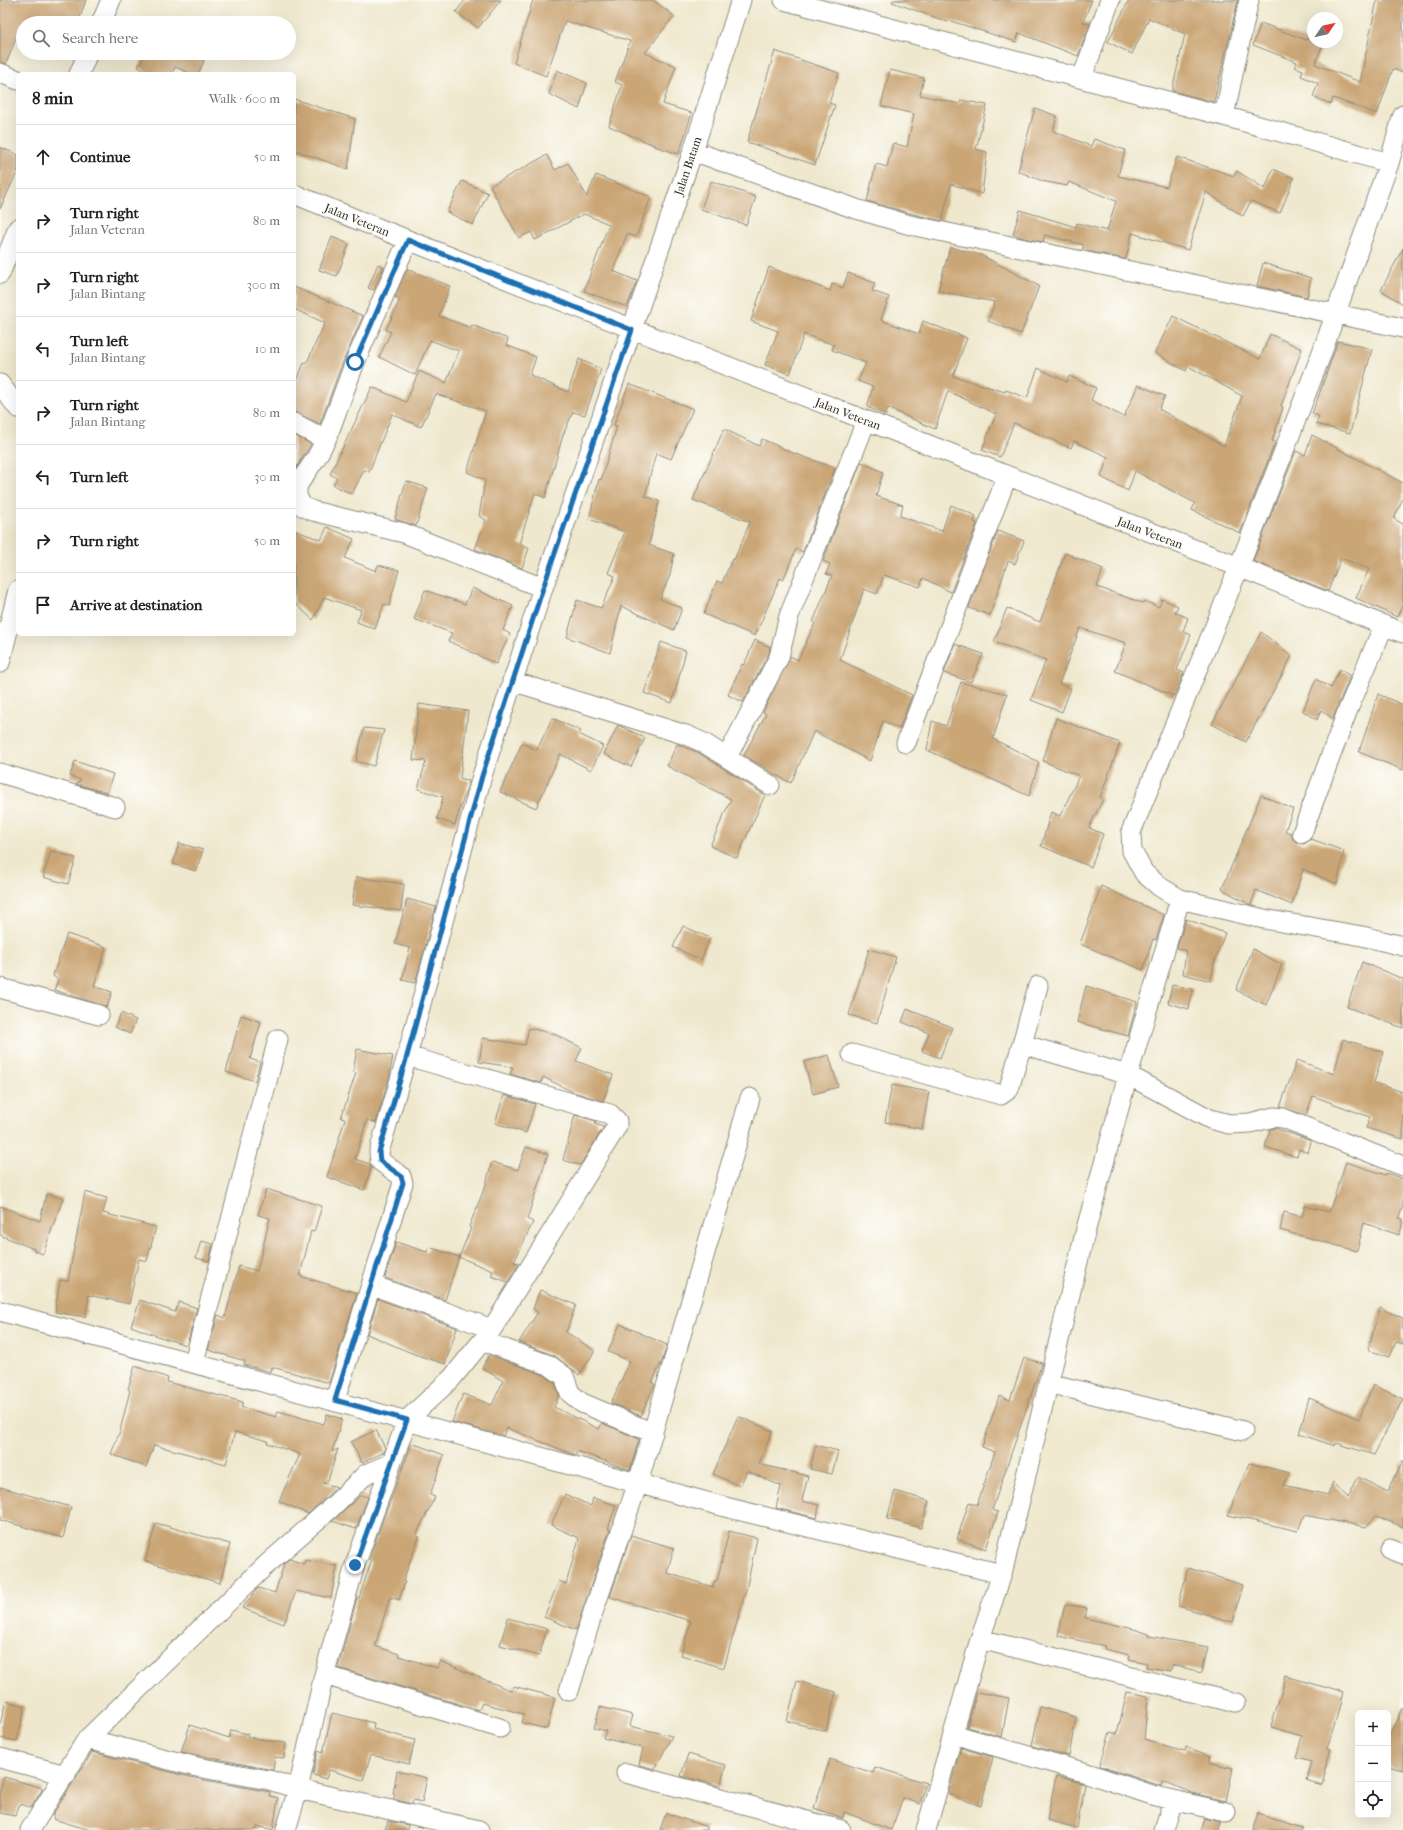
<!DOCTYPE html>
<meta charset="utf-8">
<style>
:root{--surface:#fff;--page:#f2f2f2;--text:#202124;--muted:#757577;--line:#e0e0e0}
body{margin:0;font-family:"IM FELL French Canon",serif;background:var(--page);color:var(--text)}
.controls{position:absolute;right:12px;bottom:12px;display:grid;overflow:hidden;border-radius:6px;box-shadow:0 4px 16px #0002}
.controls button{width:36px;height:36px;display:grid;place-items:center;padding:0;border:0;border-bottom:1px solid var(--line);background:var(--surface);color:var(--text);font:20px sans-serif}
.compass{position:absolute;left:1307px;top:12px;width:36px;height:36px;border-radius:50%;background:var(--surface);box-shadow:0 4px 16px #0002;rotate:56deg}
.stop{position:absolute;width:12px;height:12px;margin:-9px;border:3px solid #1f6fb2;border-radius:50%;background:#fff}
.stop.end{background:#1f6fb2;border-color:#fff;box-shadow:0 1px 4px #0008}
.list{margin:0;padding:0;list-style:none}
h2{display:flex;justify-content:space-between;align-items:center;height:52px;margin:0;padding:0 16px;font-size:17px}
h2 small{font-size:13px;font-weight:400;color:var(--muted)}
.list li{display:grid;grid-template-columns:26px 1fr auto;gap:12px;align-items:center;box-sizing:border-box;height:64px;padding:0 16px;border-top:1px solid var(--line)}
.list b{display:block;font-size:15px;white-space:nowrap}
.list p{margin:0;font-size:13px;white-space:nowrap;color:var(--muted)}
.list em{font-size:13px;font-style:normal;color:var(--muted)}
.icon{flex:none;width:22px;height:22px;fill:none;stroke:currentColor;stroke-width:2;stroke-linecap:round;stroke-linejoin:round}
.map{position:relative;flex:none;width:1403px;height:1830px;overflow:hidden}
.search{position:absolute;background:var(--surface);box-shadow:0 4px 16px #0002;left:16px;top:16px;width:280px;height:44px;display:flex;align-items:center;gap:10px;box-sizing:border-box;padding:0 14px;border-radius:22px;color:var(--muted);font-size:15px}
.panel{position:absolute;background:var(--surface);box-shadow:0 4px 16px #0002;left:16px;top:72px;width:280px;height:564px;border-radius:6px}
.map>svg:first-child{display:block}
.building{fill:#caa676}
.lines{fill:none;stroke-linecap:round;stroke-linejoin:round}
.minor-casing{stroke:#8d8a7c;stroke-width:21}
.minor{stroke:#fff;stroke-width:19}
.route{stroke:#1f6fb2;stroke-width:5}
.labels{text-anchor:middle;dominant-baseline:central;stroke-width:3;stroke-linejoin:round;paint-order:stroke}
.street-label{font-size:12px;fill:#2b2b2b;stroke:#fdfcf7}
</style>
<div class="map">
<svg width="1403" height="1830" viewBox="0 0 1403 1830">
<rect width="100%" height="100%" fill="#fdfcf7"/>
<filter id="ink" filterUnits="userSpaceOnUse"><feTurbulence type="fractalNoise" baseFrequency=".025" numOctaves="2"/><feDisplacementMap in="SourceGraphic" scale="8" xChannelSelector="R" yChannelSelector="G"/><feConvolveMatrix kernelMatrix="1 2 1 2 8 2 1 2 1" color-interpolation-filters="sRGB"/></filter>
<filter id="wash" filterUnits="userSpaceOnUse"><feTurbulence type="fractalNoise" baseFrequency=".012" numOctaves="4" result="noise"/><feDisplacementMap in="SourceGraphic" scale="16" xChannelSelector="R" yChannelSelector="G"/><feGaussianBlur stdDeviation="0.9" result="paint"/><feColorMatrix in="noise" values="0 0 0 0 0 0 0 0 0 0 0 0 0 0 0 0 0 1.4 0 .05"/><feComposite in="paint" operator="in"/></filter>
<g filter="url(#wash)">
<rect width="100%" height="100%" fill="#efe8ce"/>
<g id="blocks">
<!-- building -->
<path class="building" d="M0 0H86L78 23H22L6 64 0 62Z
M465 0H501L478 28 456 12Z
M533 0H653L674 16 645 53 676 66 663 104 692 113 679 154 654 146V145L609 126 622 85 615 82 630 41 565 21 546 76 514 63Z
M893 0H1092L1083 22 1090 24 1078 56 1019 33 1016 42 948 20V22L892 2Z
M1129 0H1238L1214 102 1172 91 1185 34 1149 18 1132 54 1108 42Z
M1377 0H1403V73L1393 69 1377 114 1333 98 1331 104 1313 97 1318 83 1301 76 1303 70 1295 67 1297 62 1253 45 1261 23 1306 40 1307 38 1313 42 1323 44 1315 64 1360 82Z
M775 51 839 73 829 103 835 105 815 165 747 142Z
M142 53H195L204 61 198 74H192L175 67 172 74H149L138 67 145 55Z
M557 70 587 83 579 109 549 94Z
M890 70 924 78 920 95 960 104 961 100 987 105 976 149 987 152 982 194 951 184 942 221 913 214 867 201 876 164 887 167 893 143 907 147 914 114 881 106Z
M294 99 355 119 348 169 294 150Z
M1035 108 1057 116 1053 131 1091 146 1094 139 1125 150 1118 176 1167 187 1177 157 1234 176 1237 171 1265 189 1273 169 1294 178 1280 213 1251 201 1243 216 1206 192 1188 250 1132 233 1126 259 1082 250 1084 245 1045 235 1043 242 1024 238 1013 234 1020 210 1076 227 1077 223 1107 231 1116 201 1069 182 1067 186 1042 181 1018 171Z
M0 147 18 155V170L0 209Z
M547 155 555 170 568 163 587 197 596 175 651 197 636 237 627 234 613 271 637 281 627 307 584 291 609 224 584 214 535 240 531 232 519 238 490 186Z
M462 181 488 193 473 225 447 212Z
M711 181 756 197 746 225 701 209Z
M332 237 349 244 337 276 319 270Z
M950 247 981 255 1039 286 1021 334 988 321 995 302 938 291Z
M1403 248V304L1381 290Z
M1263 263 1311 278 1307 297 1257 286Z
M378 264 384 267 374 290 368 288Z
M769 267 830 291 832 284 843 288 848 273 875 283 872 291 889 297 881 320 919 334 923 321 967 338 953 376 1005 392 1006 390 1027 398 1038 368 1067 382 1069 376 1096 388 1091 400 1124 417 1138 385 1165 396 1159 409 1224 446 1242 396 1188 366 1186 371 1155 353 1173 316 1260 359 1270 334 1302 349 1281 406 1283 407 1272 441 1275 442 1240 533 1192 510 1195 503 1135 471 1128 491 1101 477 1108 457 1074 441 1071 448 1014 423 1000 457 982 450 996 414 948 391 935 429 888 408 886 415 867 407 873 387 858 381 866 363 832 350 834 345 804 334 790 374 765 365 778 331 751 321Z
M407 269 450 286 439 316 471 328 472 325 508 339 506 345 536 357 530 375 568 392 579 359 601 369 585 415 573 412 563 435 545 498 535 493 519 544 529 548 522 568 475 549 486 520 479 516 485 480 467 472 486 411 436 394 421 427 392 414 369 472 364 470 352 494 333 485 337 478 330 474 372 387 406 402 419 371 446 383 459 351 430 340 415 375 379 357 391 332 386 330 400 299 395 297Z
M294 287 363 316 340 369 320 424 294 412V389L304 363 306 364 325 323 294 309Z
M1338 341 1372 349 1350 433 1316 424 1319 416 1312 414Z
M629 384 693 409 671 459 656 453 645 496 659 501 649 545 674 554 670 575 660 599 682 608 674 630 621 606 610 653 567 637 577 600 601 608 615 576 608 573 625 532 589 519 599 479 601 480 617 426 614 425Z
M724 429 759 446 762 439 793 453 835 468 803 552 796 549 783 580 780 578 755 636 704 614 717 581 722 583 732 559 734 560 750 522 693 500Z
M294 435 311 444 294 471Z
M1312 435 1403 483V498L1394 519 1403 524V604L1397 617 1356 598 1369 569 1341 558 1328 591 1253 561 1296 451 1305 455Z
M861 462 883 472 876 496 903 505 900 516 942 531 951 505 976 516 974 522 977 523 951 592 923 578 920 587 884 575 877 594 864 589 840 660 912 695 899 729 883 721 870 761 814 731 791 783 774 774 744 755 766 714 763 712 790 656 798 660 815 623 813 622 832 576 826 574 830 564 823 561Z
M406 481 428 488 416 526 395 519Z
M327 527 354 539 345 558 376 571 378 565 399 570 389 606 384 604 375 629 357 622 361 610 324 597 313 620 294 602V530L321 540Z
M998 531 1024 541 1015 564 1008 561 990 615 969 608Z
M1065 553 1103 569 1097 587 1143 603 1144 601 1159 607 1162 599 1178 606 1175 612 1188 618 1183 631 1191 635 1177 670 1184 673 1174 696 1115 671 1126 643 1080 628 1059 684 1071 688 1062 712 1031 700 1046 660 994 642 1007 608 1040 622Z
M472 588 513 606 503 630 510 634 496 664 448 641 452 633 414 619 425 590 465 604Z
M1261 632 1292 656 1246 742 1212 724Z
M755 640 770 647 769 653 743 702 728 695 742 664 744 665Z
M661 642 686 651 672 703 644 693Z
M955 644 983 654 971 682 944 673Z
M1340 669 1350 676 1333 719 1321 710 1317 720 1303 711 1316 679 1331 688Z
M961 682 1007 694 993 739 1039 762 1029 796 927 750 932 721 946 726Z
M1378 694 1403 705V770L1359 752Z
M419 704 468 711 460 778 469 781 455 825 437 819 443 797 418 789 426 761 413 760Z
M552 718 581 731 579 734 603 746 591 770 560 754 536 808 500 792 522 743 537 750Z
M1056 718 1120 743 1100 798 1103 799 1089 828 1103 834 1091 867 1041 846 1051 812 1060 816 1079 776 1043 761Z
M618 725 645 738 631 767 604 754Z
M364 728 384 730 374 766 356 761Z
M677 744 699 753 765 795 737 858 710 846 731 799 667 766Z
M75 761 113 774 107 793 76 784 81 780 70 776Z
M1261 795 1293 809 1285 831 1291 833 1293 840 1298 843 1304 844 1311 839 1344 851 1337 884 1303 869 1292 905 1256 890 1251 905 1222 889Z
M179 843 203 850 196 871 173 864Z
M51 851 76 858 68 884 43 877Z
M356 877 404 884 401 911 352 905Z
M1101 886 1164 915 1156 940 1153 939 1143 970 1080 944Z
M407 899 436 907 415 983 402 980 410 948 395 944Z
M1186 919 1225 933 1214 963 1211 981 1183 974 1186 951 1177 948Z
M683 926 710 938 701 960 673 947Z
M67 934 106 947 94 986 112 992 107 1007 54 990 58 980 53 976Z
M869 949 896 957 877 1023 849 1015Z
M1253 949 1282 965 1266 1005 1236 990Z
M1362 962 1403 979V1028L1347 1007Z
M1172 985 1193 989 1189 1009 1168 1003Z
M1086 986 1137 1002 1128 1036 1077 1022Z
M907 1009 952 1027 940 1058 922 1051 929 1033 902 1022Z
M121 1013 136 1020 130 1034 115 1027Z
M241 1015 261 1022 250 1059 260 1062 255 1081 226 1072Z
M529 1028 554 1034 582 1048 576 1061 613 1075 603 1101 573 1092 543 1077 541 1083 510 1074 513 1067 479 1062 483 1038 525 1045Z
M1343 1039 1383 1052 1374 1083 1403 1092V1139L1366 1128 1370 1117 1313 1096 1306 1115 1280 1107 1297 1060 1334 1074Z
M357 1049 393 1056 389 1077 376 1123 367 1120 355 1159 370 1164 371 1168 364 1190 327 1177 345 1119 341 1118 356 1073 353 1072Z
M829 1055 838 1087 813 1094 804 1062Z
M892 1085 929 1092 922 1129 885 1122Z
M504 1095 535 1104 526 1133 495 1123Z
M575 1115 596 1121 595 1124 604 1127 580 1165 563 1160Z
M1275 1128 1311 1141 1308 1153 1299 1149 1297 1157 1265 1147 1270 1129Z
M526 1147 548 1154 527 1219 533 1222 514 1262 519 1263 508 1282 491 1276 493 1271 459 1257 471 1228 469 1227 486 1184 492 1162 518 1170Z
M1346 1162 1386 1175 1387 1173 1403 1179V1205L1399 1218 1403 1219V1224L1399 1235 1364 1223 1357 1251 1280 1230 1284 1212 1302 1217 1305 1206 1329 1212Z
M266 1189 322 1206 314 1232 311 1231 300 1276 357 1293 329 1383 272 1367 271 1372 244 1365 245 1361 208 1350 218 1315 225 1318 239 1266 257 1271 270 1218 258 1215Z
M85 1192 107 1198 103 1213 156 1227 147 1261 139 1259 129 1304 89 1295 85 1317 55 1312 60 1280 68 1281Z
M46 1194 63 1198 43 1254 34 1251V1249L0 1235V1206L40 1221Z
M201 1241 213 1244 209 1261 196 1258Z
M396 1242 427 1252 429 1247 459 1257 445 1300 385 1278Z
M540 1290 576 1305 566 1332 595 1351 579 1375 555 1356 519 1342 538 1312 533 1309Z
M378 1299 457 1328 445 1364 414 1354 367 1334Z
M140 1300 175 1312 179 1302 197 1308 187 1344 186 1345 157 1336 131 1326Z
M1380 1308 1403 1318V1344L1396 1342 1390 1357 1368 1350Z
M620 1324 667 1345 662 1361 652 1383 655 1384 641 1416 611 1403 630 1361 608 1352Z
M489 1355 544 1375 555 1383 559 1395 554 1407 599 1429 602 1423 639 1439 630 1470 577 1451 576 1455 572 1454 507 1428 503 1436 452 1422 463 1394 492 1405 503 1381 482 1368Z
M1024 1358 1042 1363 992 1510 998 1512 986 1549 957 1539 969 1502 977 1505 995 1452 982 1447 999 1396 1010 1400Z
M135 1366 168 1378 167 1382 243 1402 241 1407 276 1417 278 1411 324 1424 327 1414 342 1419 332 1452 338 1449 328 1480 323 1483 337 1487 308 1514 279 1501 300 1454 267 1443 268 1441 235 1432 226 1464 154 1445 146 1467 111 1454 120 1431 130 1390 128 1389Z
M1373 1385 1403 1399 1374 1455 1336 1443 1335 1446 1299 1434 1309 1398 1359 1419Z
M738 1416 772 1431 759 1464 808 1476 802 1501 819 1505 817 1518 776 1508 781 1486 747 1471 740 1486 713 1474Z
M376 1430 385 1448 384 1452 362 1463 351 1442Z
M412 1443 444 1455 430 1495 435 1497 416 1535 419 1537 403 1581 405 1582 399 1600 390 1597 375 1646 399 1654V1656L437 1668 440 1661 512 1691 513 1686 555 1697 547 1729 522 1723 524 1714 482 1703 479 1710 338 1668 357 1598H359L371 1562 369 1561 377 1536Z
M816 1445 838 1451 832 1474 810 1469Z
M1403 1460V1527L1376 1516 1366 1527 1304 1515 1298 1531 1228 1515 1249 1463 1290 1473 1284 1485 1328 1495 1333 1482 1348 1498 1358 1477 1388 1492Z
M0 1487 71 1507 63 1538 0 1520Z
M895 1491 929 1501 921 1528 887 1519Z
M565 1494 591 1506 593 1498 616 1505 608 1529H610L576 1630 544 1617 559 1581 566 1584 579 1538 551 1525Z
M361 1495 368 1497 356 1529 332 1521Z
M156 1523 230 1544 220 1583 145 1561Z
M729 1531 757 1538 746 1590 724 1668 681 1655 691 1621 610 1597 631 1535 674 1548 667 1573 713 1587 715 1580 717 1581Z
M289 1559 304 1564 305 1560 337 1566 331 1598 296 1591 284 1624 242 1608 258 1588 275 1593 284 1564Z
M1188 1568 1243 1585 1233 1622 1178 1606Z
M1065 1604 1087 1608 1085 1618 1134 1629 1149 1634V1636L1208 1647 1202 1672 1172 1665 1171 1671 1146 1667 1147 1663 1129 1659 1130 1655 1104 1649 1105 1646 1058 1636Z
M508 1618 547 1629 539 1656 500 1645Z
M1286 1676 1343 1693 1327 1749 1331 1750 1321 1783 1306 1778 1311 1761 1296 1757 1302 1736 1271 1727Z
M797 1681 836 1692 826 1731 787 1721Z
M977 1692 1009 1698 1002 1737 967 1727Z
M1127 1692 1148 1696 1144 1740 1185 1751 1186 1747 1211 1756 1209 1762 1233 1768 1226 1801 1192 1793 1163 1781 1162 1786 1158 1785 1100 1766 1110 1732 1117 1734Z
M6 1701 25 1706 17 1741 0 1738V1724Z
M600 1707 633 1715 630 1726 672 1736 655 1769 639 1765 643 1748 603 1738 606 1731 594 1728Z
M1040 1707 1076 1717 1069 1756 1032 1746Z
M1403 1708V1771L1388 1767V1742Z
M332 1713 374 1723 373 1729 415 1740 409 1764 371 1755 363 1780 329 1770 326 1779 313 1775 318 1751 323 1753Z
M190 1725 229 1738 231 1730 248 1734 247 1737 286 1743 284 1758 275 1757 273 1770 181 1752Z
M961 1748 993 1757 981 1806 948 1794Z
M92 1752 194 1778 270 1792V1796L278 1798 273 1830 257 1826V1830H90L53 1819 54 1817 52 1816 82 1768H83Z
M688 1754 726 1765 720 1786 681 1776Z
M830 1759 873 1773 875 1767 926 1783 920 1804 903 1798 891 1830 844 1812 843 1818 814 1808Z
M397 1771 427 1778 422 1802 413 1800 412 1804 393 1799 395 1795 393 1794Z
M1056 1776 1085 1784 1077 1828 1047 1820Z
M4 1777 43 1788 31 1808 20 1804 15 1816 0 1813V1791Z
M666 1813 707 1827V1830H660Z
M1259 1813 1302 1827V1830H1253Z
M1204 1818 1222 1822 1220 1830H1200Z
M388 1821 408 1825 407 1830H385Z"/>
</g>
</g>
<g filter="url(#ink)">
<use href="#blocks" fill-opacity="0" stroke="#8d8a7c" stroke-width="1"/>
<g class="lines">
<defs>
<path id="minor" d="M784 0 1224 116 1389 163
M101 23 111 0
M0 73 18 80
M79 74 88 53
M1082 78 1110 0
M1403 115 1389 163 1321 355 1239 567 1131 832 1132 851 1144 873 1160 887 1180 899 1264 919 1362 936 1403 946
M1224 116 1249 0
M693 151 856 209 910 225 1403 328
M294 194C662 344 1035 483 1403 633
M0 274 18 228
M0 384 18 408
M294 423 326 440 316 458 297 486V496L302 506 313 511 404 533 543 588
M326 440 355 362 408 240
M0 663 18 590
M512 681 686 735 704 743 770 785
M906 743 1007 476
M727 757 779 657 789 616 866 421
M0 773 115 807
M1302 833 1347 712 1384 625
M0 988 99 1015
M1022 1044 1038 986
M852 1054 1001 1095 1009 1089 1022 1044 1128 1075 1210 1119 1229 1124 1250 1123 1274 1117 1283 1118 1403 1166
M372 1285 492 1329
M0 1311 729 1508 1002 1574
M483 1341 549 1365 564 1376 570 1393 582 1403 653 1433
M194 1362 278 1039
M1048 1383 1243 1431
M335 1400 403 1183 401 1176 380 1161 379 1152 407 1056 482 776 543 588 693 151 741 0
M1390 1549 1403 1554
M980 1639 1236 1703
M324 1675 500 1728
M569 1691 593 1612 638 1483 750 1098
M953 1734 1090 1774 1155 1796 1226 1812
M87 1739 197 1767 269 1780 298 1789 479 1830
M0 1758 66 1775
M626 1773 841 1830
M30 1830 87 1739 265 1566 331 1508 366 1474 391 1463
M286 1830 298 1789 324 1675 355 1565 407 1420 452 1378 492 1329 617 1126V1121L610 1114 407 1056
M926 1830 980 1639 1002 1574 1086 1229 1128 1075 1180 899
M1164 1830 1173 1800"/>
</defs>
<!-- minor casing -->
<use href="#minor" class="minor-casing"/>
<!-- minor -->
<use href="#minor" class="minor"/>
</g>
</g>
<g class="lines" filter="url(#ink)">
<!-- route -->
<path class="route" d="M355 362 408 240 632 330 543 588 482 776 407 1056 379 1152 380 1161 401 1176 403 1183 335 1400 407 1420 355 1565"/>
</g>
<g class="labels">
<!-- street labels -->
<g class="street-label">
<text transform="translate(688 166) rotate(-71)">Jalan Batam</text>
<text transform="translate(357 220) rotate(22)">Jalan Veteran</text>
<text transform="translate(848 414) rotate(21)">Jalan Veteran</text>
<text transform="translate(1150 533) rotate(21)">Jalan Veteran</text>
</g>
</g>
</svg>
<div class="controls">
<button>+</button>
<button>−</button>
<button><svg class="icon" aria-label="locate" viewBox="0 0 24 24"><circle cx="12" cy="12" r="6"/><path d="M12 2v4M12 18v4M2 12h4M18 12h4"/></svg></button>
</div>
<svg class="compass" viewBox="-18 -18 36 36"><path d="M0-13l5 13h-10z" fill="#e53935"/><path d="M0 13l5-13h-10z" fill="#757577"/></svg>
<div class="stop" style="left:355px;top:362px"></div>
<div class="stop end" style="left:355px;top:1565px"></div>
<div class="search"><svg class="icon" aria-label="search" viewBox="0 0 24 24"><circle cx="10" cy="10" r="6"/><path d="M15 15l6 6"/></svg>Search here</div>
<section class="panel">
<h2>8 min<small>Walk · 600 m</small></h2>
<ul class="list">
<li><svg class="icon" aria-label="ahead" viewBox="0 0 24 24"><path d="M12 20V5M6 11l6-6 6 6"/></svg><div><b>Continue</b></div><em>50 m</em></li>
<li><svg class="icon" aria-label="right" viewBox="0 0 24 24"><path d="M7 20v-9h11M14 6l5 5-5 5"/></svg><div><b>Turn right</b><p>Jalan Veteran</p></div><em>80 m</em></li>
<li><svg class="icon" aria-label="right" viewBox="0 0 24 24"><path d="M7 20v-9h11M14 6l5 5-5 5"/></svg><div><b>Turn right</b><p>Jalan Bintang</p></div><em>300 m</em></li>
<li><svg class="icon" aria-label="left" viewBox="0 0 24 24"><path d="M17 20v-9H6M10 6l-5 5 5 5"/></svg><div><b>Turn left</b><p>Jalan Bintang</p></div><em>10 m</em></li>
<li><svg class="icon" aria-label="right" viewBox="0 0 24 24"><path d="M7 20v-9h11M14 6l5 5-5 5"/></svg><div><b>Turn right</b><p>Jalan Bintang</p></div><em>80 m</em></li>
<li><svg class="icon" aria-label="left" viewBox="0 0 24 24"><path d="M17 20v-9H6M10 6l-5 5 5 5"/></svg><div><b>Turn left</b></div><em>30 m</em></li>
<li><svg class="icon" aria-label="right" viewBox="0 0 24 24"><path d="M7 20v-9h11M14 6l5 5-5 5"/></svg><div><b>Turn right</b></div><em>50 m</em></li>
<li><svg class="icon" aria-label="arrive" viewBox="0 0 24 24"><path d="M6 21V4h12l-3 4 3 4H6"/></svg><div><b>Arrive at destination</b></div></li>
</ul>
</section>
</div>
